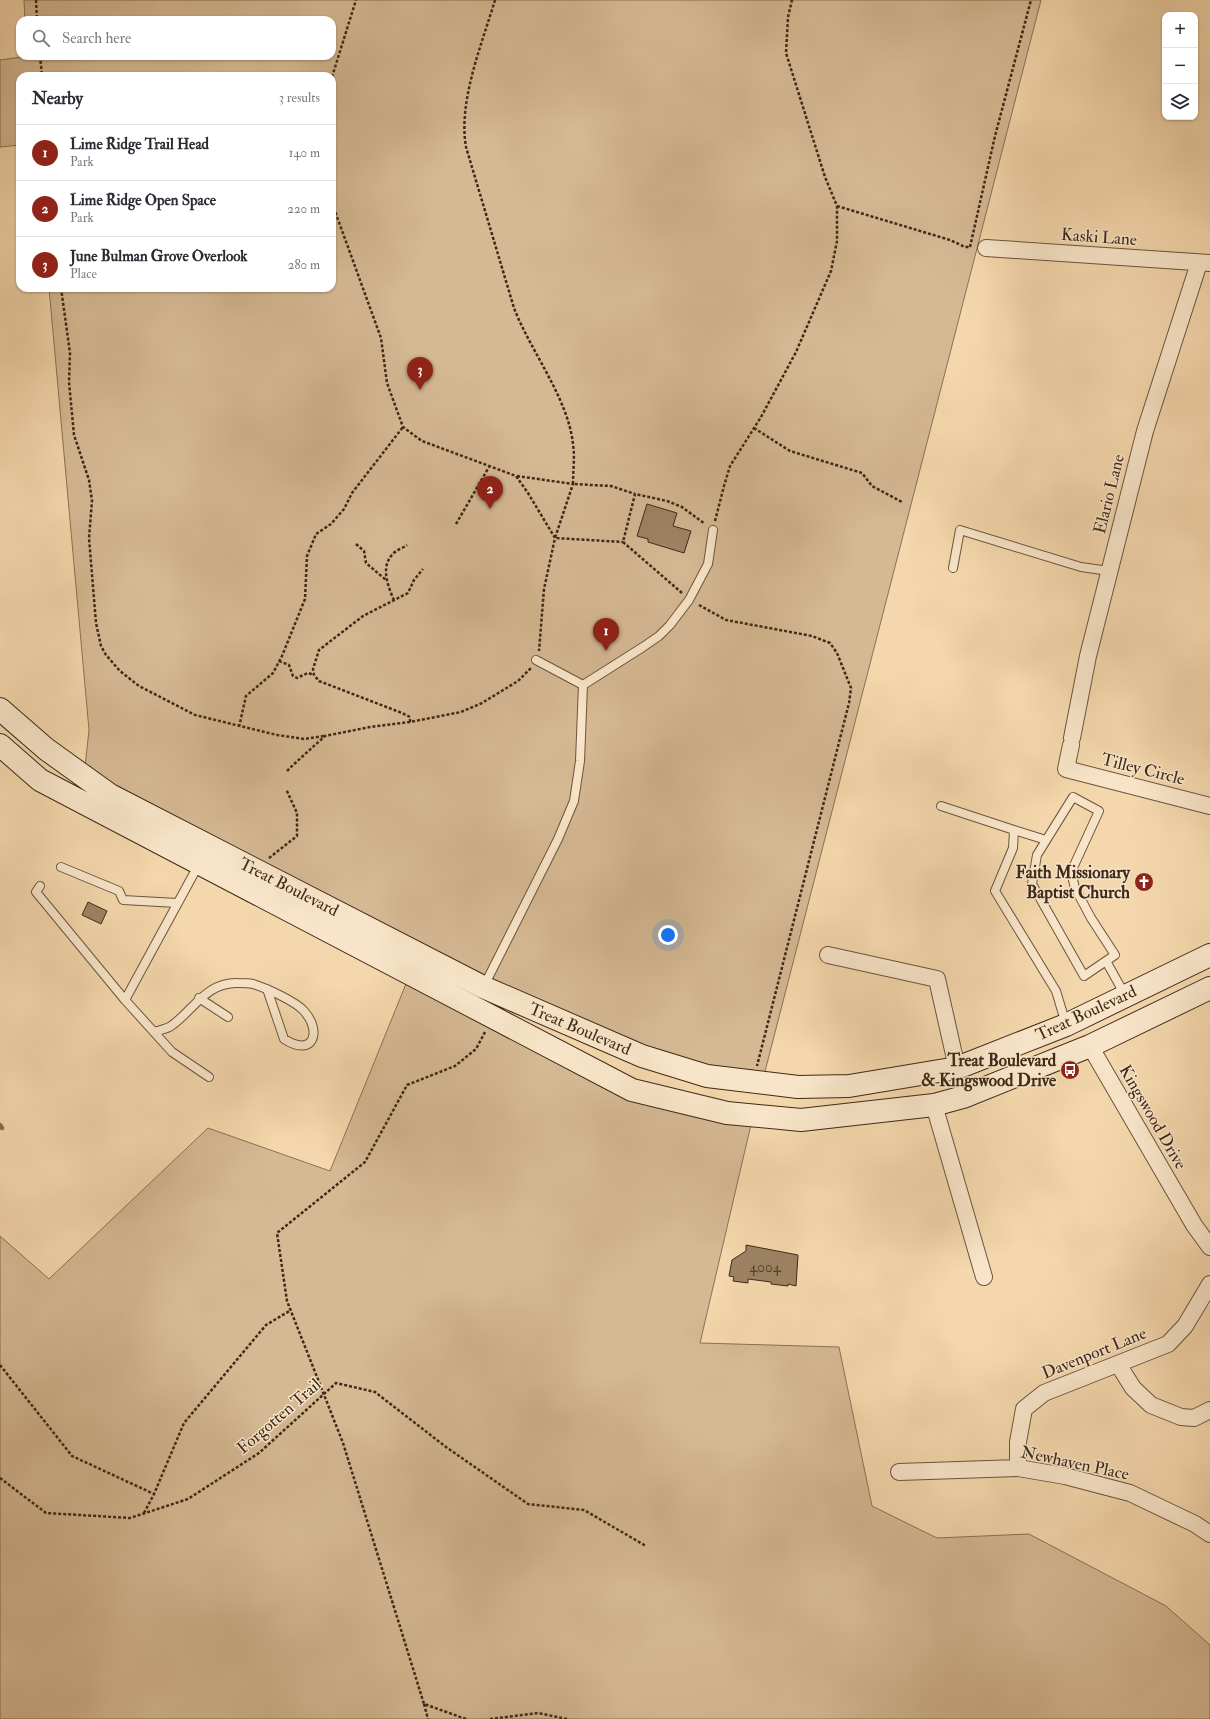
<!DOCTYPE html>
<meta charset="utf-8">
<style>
:root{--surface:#fff;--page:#f2f2f3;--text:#2b2b33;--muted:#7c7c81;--line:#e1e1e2;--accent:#8f2418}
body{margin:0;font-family:"IM FELL Double Pica",serif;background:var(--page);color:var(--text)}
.controls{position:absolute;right:12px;top:12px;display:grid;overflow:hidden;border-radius:8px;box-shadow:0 1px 3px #0004}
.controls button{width:36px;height:36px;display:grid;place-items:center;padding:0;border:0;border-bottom:1px solid var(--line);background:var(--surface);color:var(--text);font:20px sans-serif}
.you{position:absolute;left:668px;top:935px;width:14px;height:14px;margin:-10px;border:3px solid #fff;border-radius:50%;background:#1a73e8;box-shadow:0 0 0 6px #1a73e833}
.badge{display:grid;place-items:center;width:26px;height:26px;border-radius:50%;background:var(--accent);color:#fff;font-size:13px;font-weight:700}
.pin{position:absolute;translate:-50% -33px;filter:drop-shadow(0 1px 2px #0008)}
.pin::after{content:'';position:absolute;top:21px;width:14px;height:12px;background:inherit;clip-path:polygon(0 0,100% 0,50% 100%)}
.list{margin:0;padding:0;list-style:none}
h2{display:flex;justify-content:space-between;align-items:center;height:52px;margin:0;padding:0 16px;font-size:17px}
h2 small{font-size:13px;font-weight:400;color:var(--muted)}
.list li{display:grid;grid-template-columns:26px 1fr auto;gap:12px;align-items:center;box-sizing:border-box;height:56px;padding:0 16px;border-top:1px solid var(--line)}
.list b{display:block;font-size:15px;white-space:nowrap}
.list p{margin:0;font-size:13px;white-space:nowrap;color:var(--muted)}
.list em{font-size:13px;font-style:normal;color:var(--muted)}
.icon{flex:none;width:22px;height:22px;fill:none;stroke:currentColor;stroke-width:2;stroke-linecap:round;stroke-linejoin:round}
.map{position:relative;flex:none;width:1210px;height:1719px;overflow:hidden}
.search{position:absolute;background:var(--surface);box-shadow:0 1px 3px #0004;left:16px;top:16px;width:320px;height:44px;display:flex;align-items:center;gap:10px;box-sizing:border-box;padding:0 14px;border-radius:12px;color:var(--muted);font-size:15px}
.panel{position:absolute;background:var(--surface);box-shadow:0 1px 3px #0004;left:16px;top:72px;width:320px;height:220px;border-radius:12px}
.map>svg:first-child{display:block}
.green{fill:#d5b993;stroke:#8a7156}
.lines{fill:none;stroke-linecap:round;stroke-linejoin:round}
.stream{stroke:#866e53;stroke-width:4.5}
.building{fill:#9d8365;stroke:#3f2918}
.lane-casing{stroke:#6c543d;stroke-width:10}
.street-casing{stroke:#6c543d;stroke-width:18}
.secondary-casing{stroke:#3f2918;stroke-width:24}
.path{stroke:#3f2918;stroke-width:2.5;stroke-dasharray:3 2;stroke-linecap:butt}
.lane{stroke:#f8e5c9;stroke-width:8}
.street{stroke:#f8e5c9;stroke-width:16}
.secondary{stroke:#f8e5c9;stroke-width:22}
.labels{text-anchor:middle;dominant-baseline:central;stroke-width:3;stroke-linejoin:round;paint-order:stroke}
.number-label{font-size:15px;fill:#56402b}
.street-label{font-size:17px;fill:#3f2918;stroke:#f8e5c9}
.poi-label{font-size:17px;font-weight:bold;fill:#3f2918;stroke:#f8e5c9;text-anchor:end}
</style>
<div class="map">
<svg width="1210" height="1719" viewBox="0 0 1210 1719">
<rect width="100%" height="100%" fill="#f4d7ac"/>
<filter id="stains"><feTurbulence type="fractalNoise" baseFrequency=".005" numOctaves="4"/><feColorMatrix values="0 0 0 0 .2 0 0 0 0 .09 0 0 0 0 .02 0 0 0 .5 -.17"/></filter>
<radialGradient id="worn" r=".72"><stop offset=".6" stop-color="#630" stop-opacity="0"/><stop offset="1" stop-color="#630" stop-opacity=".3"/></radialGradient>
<!-- green -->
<path class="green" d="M24 0H1041L762 1083 642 1056 84 776 89 730 49 288H332V76H20V145L0 147V60L29 56H332V20H25Z
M410 974 632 1090 753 1116 700 1343 839 1347 872 1506 937 1538 1029 1534 1166 1606 1210 1645V1719H0V1236L49 1279 208 1128 330 1171Z"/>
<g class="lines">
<!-- stream -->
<path class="stream" d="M0 1125 2 1128"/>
</g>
<!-- building -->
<path class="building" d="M647 504 677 513 673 526 691 531 684 553 648 542V539L637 536Z
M88 902 107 911 101 924 82 915Z
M746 1245 798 1255 796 1286 788 1284V1286L771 1284V1282L748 1279V1283L733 1281 734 1277 729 1276 732 1260 746 1251Z"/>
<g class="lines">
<defs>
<path id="lane" d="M953 568 960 530 1081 567 1109 571
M536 660 583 685
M941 806 1014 830 1046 840
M1014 830 1013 848 995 891 1056 991 1066 1024
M199 864 125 1000 172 1052 209 1077
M61 867 119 891 123 900 177 903
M40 886 36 892 125 1000
M1106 961 1084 976 1032 884 1037 855 1073 797 1099 811 1071 872 1075 888 1091 918 1115 955 1106 961 1125 995
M484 986 558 839 574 801 580 761 583 685 643 647 659 636 670 625 689 600 708 564 713 530
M199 998 228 1017
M154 1032C159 1030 167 1029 171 1026 194 1010 206 982 238 983 243 983 248 983 253 984 266 988 295 1001 304 1011 322 1031 314 1058 284 1039L267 989"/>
<path id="street" d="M986 248 1210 263
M1072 738 1088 656 1145 431 1199 263
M1071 745 1066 769 1210 806
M828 955 937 979 957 1068
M1090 1046 1194 1225 1210 1247
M934 1105 984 1277
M1118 1364 1133 1388 1151 1405 1181 1417 1194 1418 1210 1410
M1018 1468V1442L1024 1409 1044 1393 1168 1344 1185 1326 1210 1284
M899 1472 1018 1468 1065 1476 1130 1493 1195 1524 1210 1534"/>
<path id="secondary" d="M0 709 46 749 110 795 483 987 642 1056 707 1076 798 1087 849 1086 957 1068 1066 1025 1210 955
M0 745 40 780 632 1090 727 1113 801 1120 934 1105 963 1097 1090 1046 1210 988"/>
</defs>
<!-- lane casing -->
<use href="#lane" class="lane-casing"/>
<!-- street casing -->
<use href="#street" class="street-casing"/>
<!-- secondary casing -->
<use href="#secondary" class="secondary-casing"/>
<!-- path -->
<path class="path" d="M36 0 37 20
M495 0C482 44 458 101 466 147L514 308C531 352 568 398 573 444 575 457 573 471 573 484L611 486 635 494
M40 56 42 76
M332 77 356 0
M332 203 381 338 387 383 403 427 422 441 516 476 528 493 555 538 544 589 539 651
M837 206 950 240 965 247H970
M970 247 995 136 1031 0
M61 288 70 353 69 382 74 435 89 480 92 501 89 538 96 623 101 646 106 655 120 671 139 686 195 715 277 735 304 739 324 736
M754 428 790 451 862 473 872 486 902 502
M517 476 573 484 555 538 623 542
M715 521 724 486 730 466 761 417 796 352 831 271 837 241V206L825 177 786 53 788 17 792 0
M456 524 489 467
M356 544 364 551 366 563 386 580
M682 593 623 542 635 494 667 501 682 507 705 524
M394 600C388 587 380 566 393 554 396 550 403 548 407 545
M699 605 726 620 812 636 830 643 837 653 851 688 849 703 757 1066
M279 661 289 665 293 676 297 678 308 673 314 675
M410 722V717L402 713 319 681 314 675 313 669 319 650 363 616 408 593 414 580 423 569
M239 727 246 696 273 673 282 656 305 599 307 556 316 534 331 524 344 509 352 493 403 427
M287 771 293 765 325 736 370 727 410 722 461 712 482 703 518 681 531 668
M269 858 297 836V813L286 789
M0 1365 72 1456 154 1494
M0 1478 46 1513 130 1518 188 1499 259 1453 336 1383 375 1392 446 1447 528 1504 584 1510 646 1546
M144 1513 154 1494 184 1423 266 1325 291 1310
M424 1704 428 1719
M466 1719 424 1704 343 1443 287 1301 277 1233 365 1162 407 1085 455 1066 476 1049 485 1032
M490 1719 538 1713 567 1719"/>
<!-- lane -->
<use href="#lane" class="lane"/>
<!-- street -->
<use href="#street" class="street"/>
<!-- secondary -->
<use href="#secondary" class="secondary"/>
</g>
<!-- icons -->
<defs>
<symbol id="church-disc" viewBox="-11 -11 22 22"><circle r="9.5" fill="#8f2418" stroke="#f8e5c9"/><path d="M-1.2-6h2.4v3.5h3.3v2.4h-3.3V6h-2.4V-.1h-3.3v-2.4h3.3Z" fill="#fff"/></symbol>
<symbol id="bus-disc" viewBox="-11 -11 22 22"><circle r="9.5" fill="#8f2418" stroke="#f8e5c9"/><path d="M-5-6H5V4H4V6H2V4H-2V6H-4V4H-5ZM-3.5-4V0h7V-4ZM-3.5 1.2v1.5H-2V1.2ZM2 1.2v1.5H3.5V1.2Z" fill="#fff"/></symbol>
</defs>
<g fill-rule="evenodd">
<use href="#church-disc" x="1133" y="871" width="22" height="22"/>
<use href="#bus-disc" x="1059" y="1059" width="22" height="22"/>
</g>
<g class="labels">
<!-- number labels -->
<g class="number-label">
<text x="765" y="1267">4004</text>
</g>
<!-- street labels -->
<g class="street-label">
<text transform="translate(1099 237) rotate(4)">Kaski Lane</text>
<text transform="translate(1109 494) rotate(-76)">Elario Lane</text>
<text transform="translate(1143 769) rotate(14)">Tilley Circle</text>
<text transform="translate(289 887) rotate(27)">Treat Boulevard</text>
<text transform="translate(1086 1013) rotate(-25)">Treat Boulevard</text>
<text transform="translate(580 1029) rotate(23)">Treat Boulevard</text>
<text transform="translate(1153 1117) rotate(60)">Kingswood Drive</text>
<text transform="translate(1094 1353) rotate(-22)">Davenport Lane</text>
<text transform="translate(279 1416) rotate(-41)">Forgotten Trail</text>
<text transform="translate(1075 1463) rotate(12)">Newhaven Place</text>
</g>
<!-- poi labels -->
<g class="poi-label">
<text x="1130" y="872">Faith Missionary<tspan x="1130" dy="20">Baptist Church</tspan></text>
<text x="1056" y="1060">Treat Boulevard<tspan x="1056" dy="20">&amp; Kingswood Drive</tspan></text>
</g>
</g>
<rect width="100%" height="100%" filter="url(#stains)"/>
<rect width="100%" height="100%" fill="url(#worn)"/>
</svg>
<div class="controls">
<button>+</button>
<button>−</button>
<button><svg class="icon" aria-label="layers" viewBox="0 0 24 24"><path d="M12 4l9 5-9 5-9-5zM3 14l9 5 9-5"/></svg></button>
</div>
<div class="you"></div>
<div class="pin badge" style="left:606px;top:651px">1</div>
<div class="pin badge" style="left:490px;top:509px">2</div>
<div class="pin badge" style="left:420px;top:390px">3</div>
<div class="search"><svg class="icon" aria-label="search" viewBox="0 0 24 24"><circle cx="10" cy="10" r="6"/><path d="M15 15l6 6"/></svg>Search here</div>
<section class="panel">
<h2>Nearby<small>3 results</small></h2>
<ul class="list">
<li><span class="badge">1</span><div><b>Lime Ridge Trail Head</b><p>Park</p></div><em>140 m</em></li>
<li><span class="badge">2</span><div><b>Lime Ridge Open Space</b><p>Park</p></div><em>220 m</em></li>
<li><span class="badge">3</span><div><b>June Bulman Grove Overlook</b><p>Place</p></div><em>280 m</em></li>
</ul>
</section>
</div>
